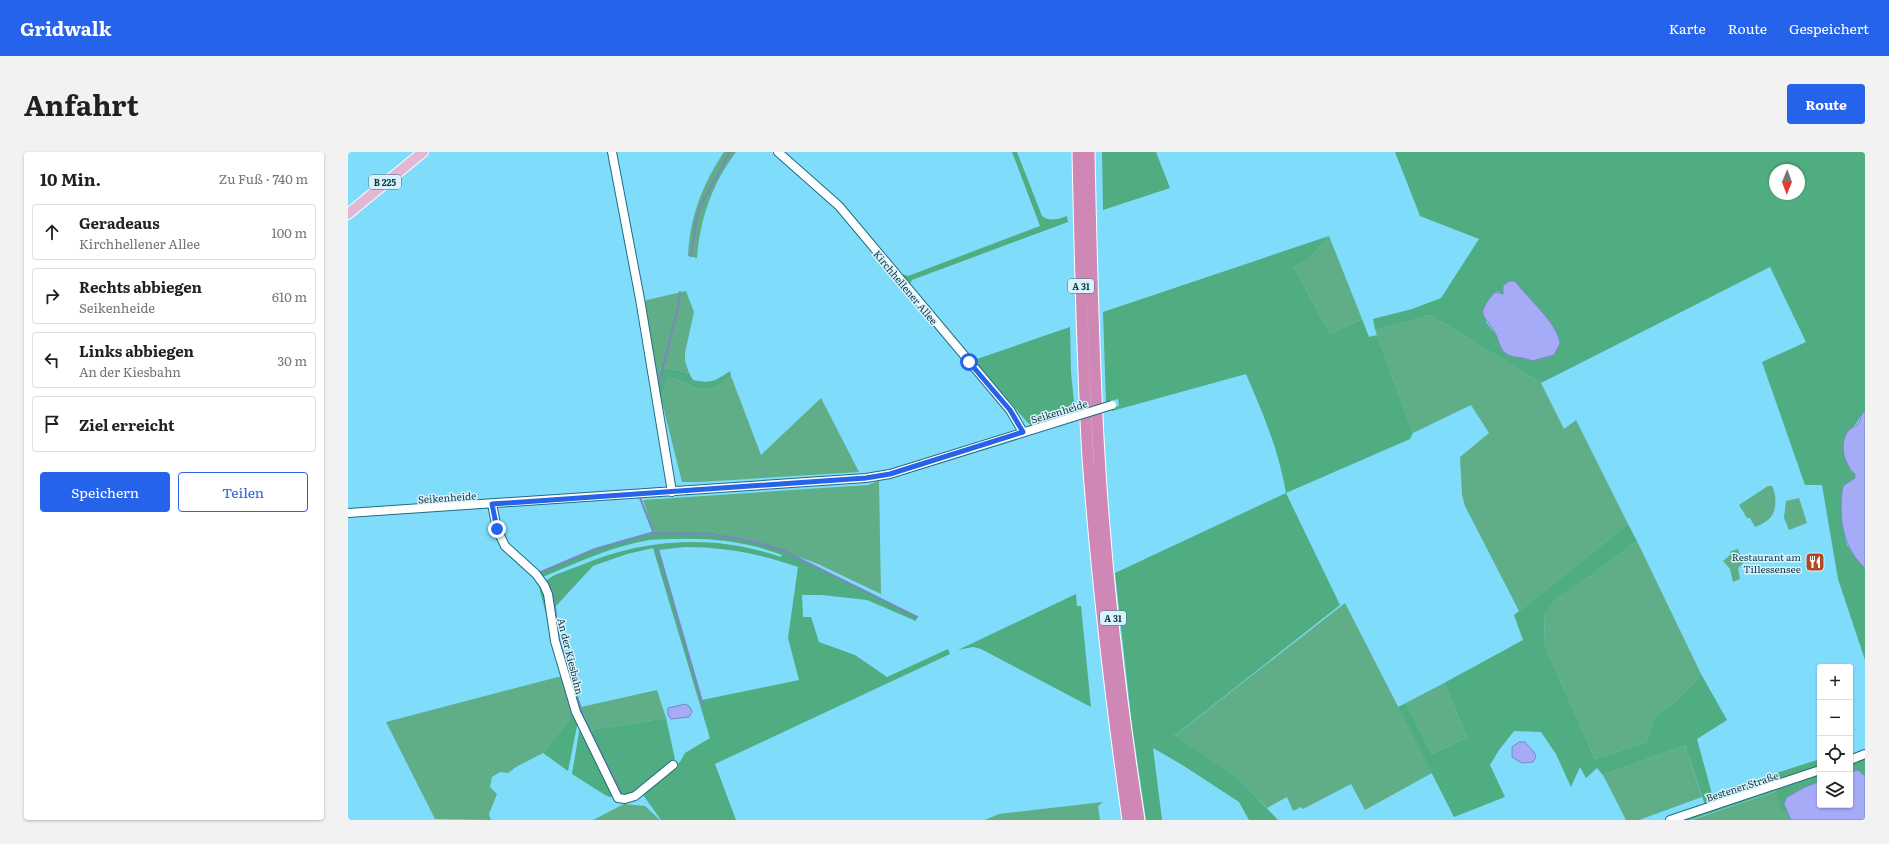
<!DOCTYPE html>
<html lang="de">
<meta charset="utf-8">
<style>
:root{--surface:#fff;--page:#f2f2f2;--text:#202124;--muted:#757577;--line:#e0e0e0;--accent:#2563eb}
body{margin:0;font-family:Literata,serif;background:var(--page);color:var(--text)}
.controls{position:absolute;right:12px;bottom:12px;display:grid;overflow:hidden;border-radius:4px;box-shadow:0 1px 3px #0004}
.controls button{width:36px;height:36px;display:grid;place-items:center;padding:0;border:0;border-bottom:1px solid var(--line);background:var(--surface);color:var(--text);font:20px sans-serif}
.compass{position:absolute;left:1421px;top:12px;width:36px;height:36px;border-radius:50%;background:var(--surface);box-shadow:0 1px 3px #0004;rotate:181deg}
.stop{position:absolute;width:12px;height:12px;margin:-9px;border:3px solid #2563eb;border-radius:50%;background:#fff}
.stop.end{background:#2563eb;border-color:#fff;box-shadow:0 1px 4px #0008}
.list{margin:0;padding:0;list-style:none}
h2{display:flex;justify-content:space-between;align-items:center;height:52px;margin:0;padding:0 16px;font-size:17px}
h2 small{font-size:13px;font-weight:400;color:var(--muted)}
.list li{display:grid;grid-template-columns:26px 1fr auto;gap:12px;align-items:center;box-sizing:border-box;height:56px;margin:0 8px 8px;padding:0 8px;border:1px solid var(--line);border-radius:4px}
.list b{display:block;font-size:15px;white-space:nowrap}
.list p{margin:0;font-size:13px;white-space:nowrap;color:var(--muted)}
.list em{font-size:13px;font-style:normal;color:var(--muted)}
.actions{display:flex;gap:8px;padding:12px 16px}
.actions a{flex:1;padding:9px 0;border:1px solid var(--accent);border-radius:4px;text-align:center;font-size:14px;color:var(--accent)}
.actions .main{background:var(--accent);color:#fff}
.icon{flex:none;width:22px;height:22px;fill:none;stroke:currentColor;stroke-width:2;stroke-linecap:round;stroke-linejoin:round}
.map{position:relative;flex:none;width:1517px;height:668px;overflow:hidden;border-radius:4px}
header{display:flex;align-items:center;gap:24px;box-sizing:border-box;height:56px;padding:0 20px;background:var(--accent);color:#fff}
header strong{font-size:19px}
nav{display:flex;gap:22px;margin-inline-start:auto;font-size:14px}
.intro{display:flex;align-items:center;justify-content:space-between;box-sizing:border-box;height:96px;padding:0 24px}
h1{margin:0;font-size:28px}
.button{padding:10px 18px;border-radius:4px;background:var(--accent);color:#fff;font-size:14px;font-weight:700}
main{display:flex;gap:24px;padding:0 24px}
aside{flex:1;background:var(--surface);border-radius:4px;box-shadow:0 1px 3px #0004}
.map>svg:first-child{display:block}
.green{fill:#5fae87}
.forest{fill:#50ac81;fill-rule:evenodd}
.water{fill:#a6abf7;stroke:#7988c1}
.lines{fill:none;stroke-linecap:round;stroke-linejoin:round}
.stream{stroke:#7988c1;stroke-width:2}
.minor-casing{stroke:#216b80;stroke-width:10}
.major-casing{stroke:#fff;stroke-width:12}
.highway-casing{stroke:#fff;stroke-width:13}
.minor{stroke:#fff;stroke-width:8}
.major{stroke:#e2b7d3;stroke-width:10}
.highway{stroke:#cf87b5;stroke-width:11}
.minor-bridge-casing{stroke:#216b80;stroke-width:10;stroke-linecap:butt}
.minor-bridge{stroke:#fff;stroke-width:8}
.route{stroke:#2563eb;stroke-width:5}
.labels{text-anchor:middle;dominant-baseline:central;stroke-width:3;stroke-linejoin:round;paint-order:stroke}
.shield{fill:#d9f3fc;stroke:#4c707b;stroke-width:1}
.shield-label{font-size:9px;font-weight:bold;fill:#103844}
.street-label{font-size:10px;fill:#103844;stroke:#d9f3fc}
.poi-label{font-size:10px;fill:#103844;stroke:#d9f3fc;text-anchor:end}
</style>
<header>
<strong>Gridwalk</strong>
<nav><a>Karte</a><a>Route</a><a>Gespeichert</a></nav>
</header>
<div class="intro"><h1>Anfahrt</h1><a class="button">Route</a></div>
<main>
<aside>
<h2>10 Min.<small>Zu Fuß · 740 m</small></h2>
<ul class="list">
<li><svg class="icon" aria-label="ahead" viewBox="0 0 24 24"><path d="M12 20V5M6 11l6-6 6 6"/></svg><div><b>Geradeaus</b><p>Kirchhellener Allee</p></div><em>100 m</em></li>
<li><svg class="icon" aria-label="right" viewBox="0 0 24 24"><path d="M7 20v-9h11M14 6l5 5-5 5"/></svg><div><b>Rechts abbiegen</b><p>Seikenheide</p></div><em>610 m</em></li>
<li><svg class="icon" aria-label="left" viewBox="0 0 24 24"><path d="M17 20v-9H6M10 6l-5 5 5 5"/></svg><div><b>Links abbiegen</b><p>An der Kiesbahn</p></div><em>30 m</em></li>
<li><svg class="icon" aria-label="arrive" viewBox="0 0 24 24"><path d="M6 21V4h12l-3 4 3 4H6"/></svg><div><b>Ziel erreicht</b></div></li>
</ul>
<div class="actions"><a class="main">Speichern</a><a>Teilen</a></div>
</aside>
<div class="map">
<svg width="1517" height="668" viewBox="0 0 1517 668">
<rect width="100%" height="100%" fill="#7fdcfa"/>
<!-- green -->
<path class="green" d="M376 0H388C364 32 352 67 349 106L340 104C342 65 354 33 376 0Z
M981 84 1014 167 982 182 946 115 961 107Z
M338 139 346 160 337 201V209L341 221 313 215 310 228 295 151 299 148Z
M1082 163 1193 231 1216 277 1228 268 1280 372 1171 459 1117 354 1114 343 1112 305 1141 281 1123 253 1065 281 1029 183 1027 177 1030 176 1062 169Z
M383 224 413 303 473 246 511 320 352 330H334L313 246 320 225C335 227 350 242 365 236 371 233 377 228 383 224Z
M531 329 533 442 470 412 408 389 364 382H306L295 348 520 333Z
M1420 334H1424C1429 343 1429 360 1421 367 1418 370 1412 373 1407 375L1402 366H1399L1391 353Z
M1451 346 1459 371 1441 378 1436 366 1438 349Z
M1289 389 1353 522C1339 538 1326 553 1307 564L1298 590 1247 607 1197 494 1196 463 1206 446 1238 427Z
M1390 397 1395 411 1390 416 1392 427 1385 430 1382 417 1375 409 1382 403 1383 399Z
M997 451 1084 621 1017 658 1003 632 955 657 953 655 945 659 939 645 919 656 891 627 825 585Z
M214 524 225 562 195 601 168 615 160 621 152 620 144 625 142 635 149 642 141 662 143 668 87 667 38 570Z
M1096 531 1119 585 1084 602 1058 551Z
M309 538 318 566 242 578 233 555Z
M1337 593 1354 645 1291 668H1278L1255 623Z
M1429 639 1434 659 1439 658 1443 668H1344Z
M755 650 750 654 752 668H637L651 662Z
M276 652 297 654 312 668H245Z"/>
<!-- forest -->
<path class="forest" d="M664 0H669L694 64C701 70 711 67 719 64L720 70 564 128 562 132 554 122 560 124 692 74Z
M754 0H808L822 36 755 58Z
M1047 0H1517V259C1509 266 1512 271 1501 278L1502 318 1507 322V326L1495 334 1493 351 1494 373 1499 393 1517 416V508L1490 427 1474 333H1457L1414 210 1458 190 1422 115 1193 231 1082 163 1062 169 1027 177 1025 167 1064 157 1093 146 1131 87 1072 64ZM1427 18H1451V42H1427ZM1161 129H1167C1179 146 1210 171 1212 192L1193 206 1184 209 1155 199 1149 184 1138 170 1149 139 1155 142V134Z
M981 84 961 107 946 115 982 182 1014 167 1021 185 1029 183 1065 281 1062 287 938 341 992 453 826 584 891 627 930 668H901L891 650 836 614 805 596 814 668H798L784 574 767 421 938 341C930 296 916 264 898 222L764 259V256L771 254 770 247 758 250 755 160Z
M722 175 723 220 727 260 684 274 679 270 626 208Z
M313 215 341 221 345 228C363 232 367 229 382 219L383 224C377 228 371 233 365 236 350 242 335 227 320 225L313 246 310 228Z
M1280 372 1289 389 1238 427 1207 446 1196 463 1197 494 1247 607 1298 590 1307 564C1326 553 1339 538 1353 522L1379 568 1349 587 1364 642 1472 607V614L1357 653 1337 593 1255 623 1249 616 1238 626 1232 615 1223 635 1208 602 1193 580 1166 579 1151 598 1142 613 1157 645 1106 665 1050 555 1058 551 1084 602 1119 585 1096 531 1175 488 1166 463Z
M338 381 385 385 408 390 434 398 569 465 568 469 519 448 474 443H454L455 465H463L471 490 507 503 539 525 600 497 602 502 367 612 388 668H313L293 640 332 610 337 601 362 586 305 396 279 402 245 414 207 455 205 441 200 432 205 445 211 489 235 566 272 640 242 578 318 566 327 607 290 640 274 645 234 570 212 504 198 429C205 422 221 418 231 414 296 386 366 382 433 405L434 403C400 390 365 386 329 387 320 387 310 387 301 388 265 394 231 410 197 424L193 425 189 421 246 398 285 386 303 382ZM337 395C377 395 413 402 450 415L440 486 451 528 354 548 355 553 310 398Z
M195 434 230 569 220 619 195 601 225 562 214 524 191 435Z
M728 442 729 454H733L743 555 633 497 625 495 610 498Z
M232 574 266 644 262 645 257 643 224 622Z
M1517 606V624L1510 618 1502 620V611Z
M1472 621V629L1455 636 1438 646 1436 652 1439 658 1434 660 1428 639 1342 668H1333Z"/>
<!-- water -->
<path class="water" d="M1161 129H1167C1179 146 1210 171 1212 192L1206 203 1184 209C1175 204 1165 207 1157 201 1152 197 1151 190 1149 185 1139 162 1124 166 1147 140L1155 142V134Z
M1517 259V416C1494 396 1490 362 1495 334L1507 326V322C1496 313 1490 290 1501 278 1503 276 1507 275 1509 273 1513 269 1512 263 1517 259Z
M338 552 342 555 344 560 341 565 323 567 320 563V556Z
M1171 590H1177L1186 600 1188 605 1185 610 1174 611 1164 605V595Z
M1510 618 1517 624V668H1443L1436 652 1438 646 1455 636 1472 629V653H1502V620Z"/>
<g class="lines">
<!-- stream -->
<path class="stream" d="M343 104 349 64 355 49 382 0
M311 231 330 155 332 140
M292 346 306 382
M310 397 355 553
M193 420 247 397 303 381 363 382 408 390 434 398 569 465
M201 432 206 447 211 488 236 566 273 640"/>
<defs>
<path id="minor" d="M264 0 292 147 324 340
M430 0 491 54 662 258 675 280
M144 352 149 377 157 394 188 422 196 433 200 442 207 489 228 560 270 646 277 647 287 644 325 613
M0 361 518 326 542 322 722 266
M1502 608 1517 602
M1322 668 1472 618"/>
<path id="major" d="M0 62 75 0"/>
<path id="highway" d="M730 0C732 102 734 204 740 306 749 427 763 548 780 668
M741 0C743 101 745 202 751 303 758 425 772 547 791 668"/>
</defs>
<!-- minor casing -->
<use href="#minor" class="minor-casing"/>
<!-- major casing -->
<use href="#major" class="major-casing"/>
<!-- highway casing -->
<use href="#highway" class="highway-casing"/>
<!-- minor -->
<use href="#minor" class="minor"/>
<!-- major -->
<use href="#major" class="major"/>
<!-- highway -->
<use href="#highway" class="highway"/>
<defs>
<path id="minor-bridge" d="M722 266 764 253"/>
</defs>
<!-- minor-bridge casing -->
<use href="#minor-bridge" class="minor-bridge-casing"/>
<!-- minor-bridge -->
<use href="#minor-bridge" class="minor-bridge"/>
</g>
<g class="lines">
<!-- route -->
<path class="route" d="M149 377 144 352 518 326 542 322 675 280 662 258 621 210"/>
</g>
<!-- icons -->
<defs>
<symbol id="restaurant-square" viewBox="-11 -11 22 22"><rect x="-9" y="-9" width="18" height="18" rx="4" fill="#b04a20" stroke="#d9f3fc"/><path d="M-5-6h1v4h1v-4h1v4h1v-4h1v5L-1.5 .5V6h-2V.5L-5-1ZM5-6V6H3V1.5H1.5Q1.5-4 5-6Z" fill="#fff"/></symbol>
</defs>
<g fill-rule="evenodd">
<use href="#restaurant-square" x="1456" y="399" width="22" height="22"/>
</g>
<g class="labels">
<!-- shield labels -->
<g class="shield">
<rect x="21" y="23" width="32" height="14" rx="3"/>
<rect x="720" y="127" width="26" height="14" rx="3"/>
<rect x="752" y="459" width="26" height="14" rx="3"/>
</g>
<g class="shield-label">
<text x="37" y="30">B 225</text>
<text x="733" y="134">A 31</text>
<text x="765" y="466">A 31</text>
</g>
<!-- street labels -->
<g class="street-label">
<text transform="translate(558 135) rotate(50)">Kirchhellener Allee</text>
<text transform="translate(711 259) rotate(-17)">Seikenheide</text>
<text transform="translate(99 345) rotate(-4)">Seikenheide</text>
<text transform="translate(223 504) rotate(76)">An der Kiesbahn</text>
<text transform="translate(1394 634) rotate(-18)">Bestener Straße</text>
</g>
<!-- poi labels -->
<g class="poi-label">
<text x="1453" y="404">Restaurant am<tspan x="1453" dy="12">Tillessensee</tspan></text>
</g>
</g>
</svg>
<div class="controls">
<button>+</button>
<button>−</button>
<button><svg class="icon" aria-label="locate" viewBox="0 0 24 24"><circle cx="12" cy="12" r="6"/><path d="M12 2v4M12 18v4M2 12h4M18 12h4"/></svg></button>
<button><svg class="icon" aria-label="layers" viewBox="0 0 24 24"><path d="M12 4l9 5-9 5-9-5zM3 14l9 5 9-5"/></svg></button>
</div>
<svg class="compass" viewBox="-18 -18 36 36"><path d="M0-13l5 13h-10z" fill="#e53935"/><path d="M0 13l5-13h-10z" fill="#757577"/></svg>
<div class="stop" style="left:621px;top:210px"></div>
<div class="stop end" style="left:149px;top:377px"></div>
</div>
</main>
